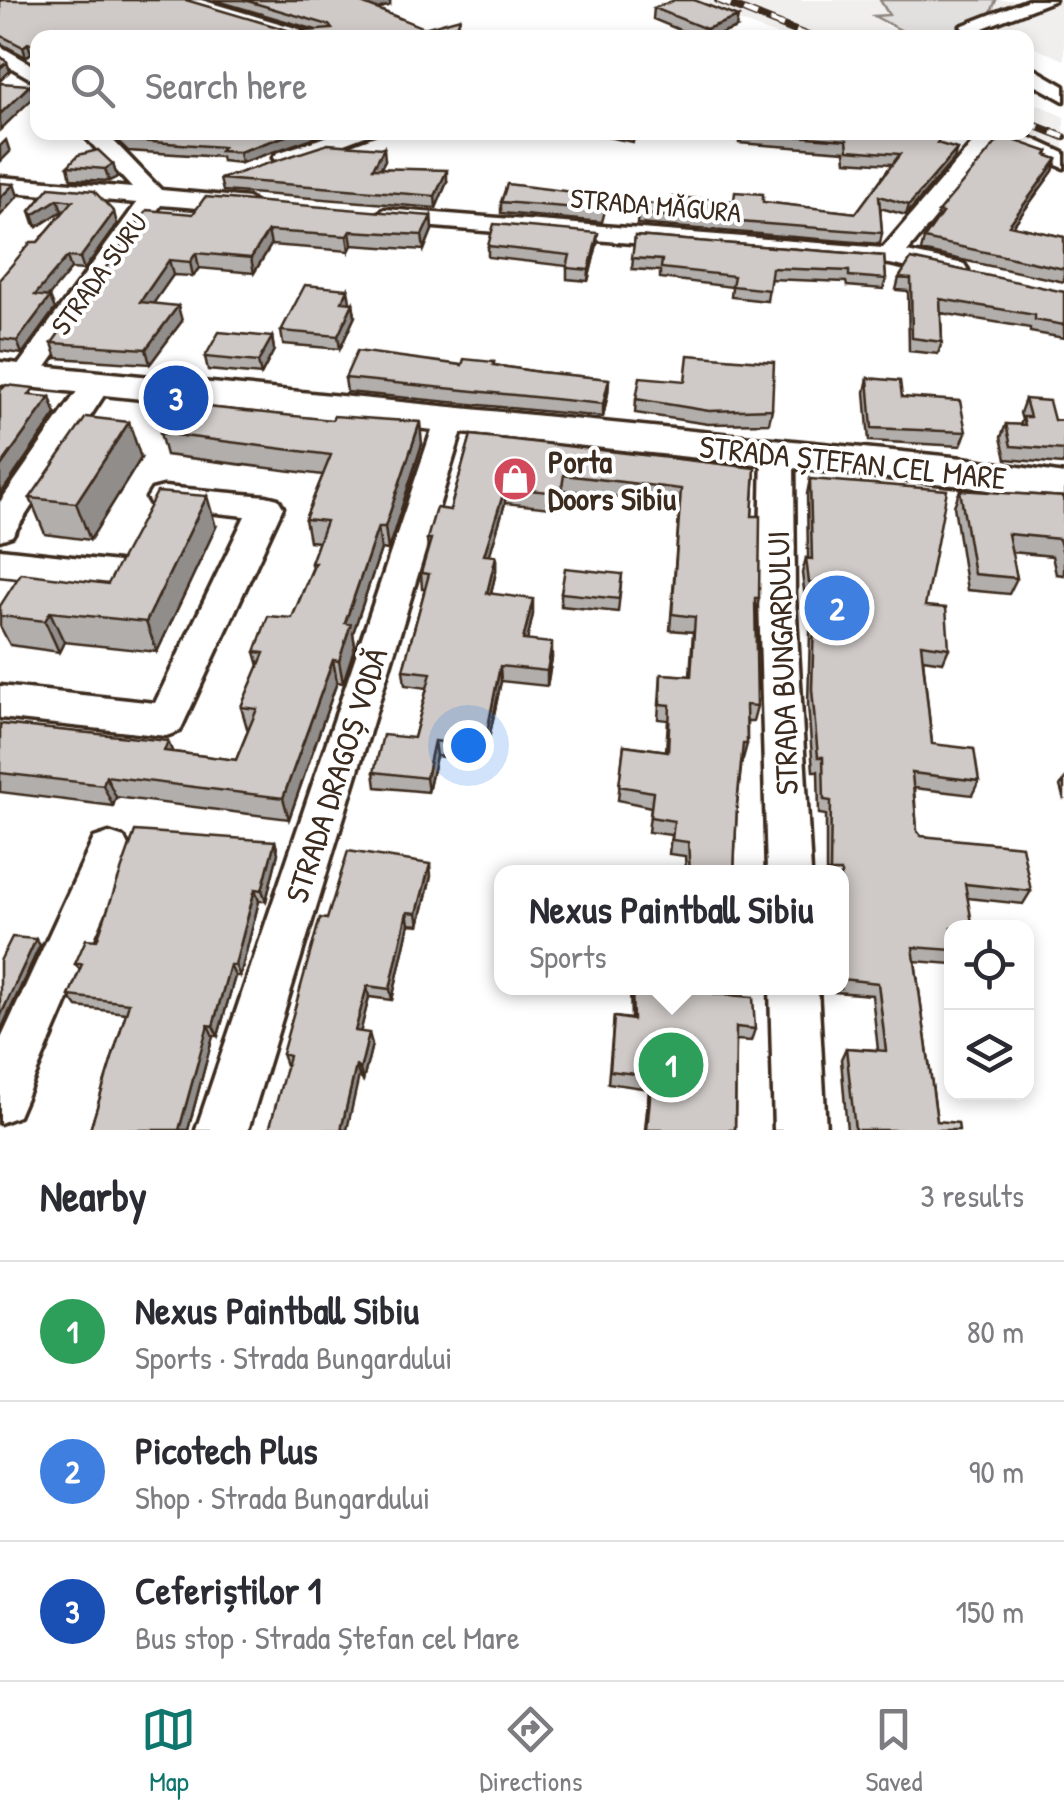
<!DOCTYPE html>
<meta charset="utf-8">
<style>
:root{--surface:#fff;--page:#f2f2f3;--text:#2b2b33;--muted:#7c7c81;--line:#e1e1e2;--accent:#0f766e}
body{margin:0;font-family:"Patrick Hand",sans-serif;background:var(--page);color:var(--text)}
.controls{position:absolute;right:30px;bottom:30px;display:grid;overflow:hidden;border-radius:20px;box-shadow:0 5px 15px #0003}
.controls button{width:90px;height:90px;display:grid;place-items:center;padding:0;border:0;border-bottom:2px solid var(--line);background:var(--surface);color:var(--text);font:50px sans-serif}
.you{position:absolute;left:468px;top:745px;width:35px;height:35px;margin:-25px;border:8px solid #fff;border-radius:50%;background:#1a73e8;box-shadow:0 0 0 15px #1a73e833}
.badge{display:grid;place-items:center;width:65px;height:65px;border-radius:50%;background:var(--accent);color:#fff;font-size:32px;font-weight:700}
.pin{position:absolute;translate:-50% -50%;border:5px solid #fff;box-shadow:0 2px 10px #0006}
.popup{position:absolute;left:494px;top:865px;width:355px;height:130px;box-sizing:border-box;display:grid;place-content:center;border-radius:20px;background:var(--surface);filter:drop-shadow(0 2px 8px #0005);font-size:32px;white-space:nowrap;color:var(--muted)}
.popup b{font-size:38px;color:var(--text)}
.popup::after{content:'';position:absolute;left:50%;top:100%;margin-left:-20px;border:20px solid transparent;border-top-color:var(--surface)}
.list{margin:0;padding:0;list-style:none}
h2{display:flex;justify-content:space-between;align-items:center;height:130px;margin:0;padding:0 40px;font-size:42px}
h2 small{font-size:32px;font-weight:400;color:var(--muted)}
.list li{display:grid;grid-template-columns:65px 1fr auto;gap:30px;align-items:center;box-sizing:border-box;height:140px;padding:0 40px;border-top:2px solid var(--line)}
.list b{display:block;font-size:38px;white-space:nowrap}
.list p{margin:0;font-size:32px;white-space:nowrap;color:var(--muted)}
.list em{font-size:32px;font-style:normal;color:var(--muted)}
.icon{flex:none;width:55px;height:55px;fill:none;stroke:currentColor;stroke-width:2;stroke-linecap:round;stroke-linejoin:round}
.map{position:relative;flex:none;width:1064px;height:1130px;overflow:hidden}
.search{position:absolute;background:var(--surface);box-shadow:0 5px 15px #0003;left:30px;right:30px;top:30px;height:110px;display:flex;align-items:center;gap:25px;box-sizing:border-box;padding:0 35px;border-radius:20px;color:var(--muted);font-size:38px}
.sheet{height:550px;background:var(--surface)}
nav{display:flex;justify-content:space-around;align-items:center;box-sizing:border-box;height:140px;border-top:2px solid var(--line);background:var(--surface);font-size:28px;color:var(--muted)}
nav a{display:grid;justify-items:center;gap:5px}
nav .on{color:var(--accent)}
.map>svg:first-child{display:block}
.built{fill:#f1efee}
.green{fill:#e2e0de;stroke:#8e857e;stroke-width:2.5}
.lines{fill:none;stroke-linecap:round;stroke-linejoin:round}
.minor-casing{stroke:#3b2a1e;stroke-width:7}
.major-casing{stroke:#3b2a1e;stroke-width:7}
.minor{fill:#fff;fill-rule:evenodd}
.major{fill:#fff;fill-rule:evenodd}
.rail-casing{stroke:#3b2a1e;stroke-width:8}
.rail{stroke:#fff;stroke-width:5;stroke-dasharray:14;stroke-linecap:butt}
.wall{fill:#b2aeab;stroke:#3b2a1e;stroke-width:2.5}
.shaded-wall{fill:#918d8b;stroke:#3b2a1e;stroke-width:2.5}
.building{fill:#cfcac7;stroke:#3b2a1e;stroke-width:2.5}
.labels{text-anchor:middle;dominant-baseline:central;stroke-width:8;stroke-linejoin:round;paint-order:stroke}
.far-street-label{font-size:28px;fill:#3b2a1e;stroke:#fff}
.poi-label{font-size:32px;font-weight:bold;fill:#3b2a1e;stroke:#fff;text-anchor:start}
.street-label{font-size:32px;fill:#3b2a1e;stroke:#fff}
</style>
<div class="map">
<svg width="1064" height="1130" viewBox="0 0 1064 1130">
<rect width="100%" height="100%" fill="#fff"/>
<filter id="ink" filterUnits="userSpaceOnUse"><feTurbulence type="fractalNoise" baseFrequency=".01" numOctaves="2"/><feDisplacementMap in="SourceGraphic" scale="20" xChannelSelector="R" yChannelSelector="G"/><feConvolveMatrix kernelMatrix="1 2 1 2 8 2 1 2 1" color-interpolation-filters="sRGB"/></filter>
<g filter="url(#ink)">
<!-- built -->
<path class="built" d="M681 0H1064V60L1027 45 1026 38 1009 37 965 19 878 17 863 2 886 26 914 37H782Z
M1027 99 1064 117V151L1018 133 1026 132Z"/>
<!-- green -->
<path class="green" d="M880 0H996L990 15 962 24 972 37H914L874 16 889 15Z"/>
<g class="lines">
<defs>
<path id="minor" d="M171 0H201L329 38H296Z
M1028 0H1055L983 28 989 38H970L961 26Z
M0 46 38 68V83L0 61Z
M1026 64 1064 86V101L1026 80Z
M81 132H105L161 190 248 198 260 205 248 212 161 205 36 381H16L11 375 137 203 0 191V177L132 188Z
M341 132H376L293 163 285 165 273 158 277 153Z
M982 132H1018L1064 153V168L999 141 907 252 964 264 968 270 955 278 890 264 385 223 373 216 385 209 883 248Z
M97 374 107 377 112 383 12 536 0 540V502L87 377Z
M450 411 461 414 465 421 248 1130H196L435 421 439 414Z
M778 443 789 446 794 453 795 597 811 872H767L759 597 762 453 767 446Z
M164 487 266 496 278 499 283 507 180 731 166 736 0 718V686L155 703 245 516 152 506 147 498 152 490Z
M0 549 118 562 130 566 136 575 130 584 118 588 0 575Z
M109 833 124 838 131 852 18 1116 0 1123V1041L94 838Z
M770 988H818L826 1130H774Z"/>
<path id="major" d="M0 362 963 458 1064 474V502L963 486 0 384Z"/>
</defs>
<!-- minor casing -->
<use href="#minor" class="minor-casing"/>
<!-- major casing -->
<use href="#major" class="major-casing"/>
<!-- minor -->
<use href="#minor" class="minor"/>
<!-- major -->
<use href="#major" class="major"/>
<defs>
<path id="rail" d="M718 0 813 38
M1026 122 1064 137"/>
</defs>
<!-- rail casing -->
<use href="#rail" class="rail-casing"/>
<!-- rail -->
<use href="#rail" class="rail"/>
</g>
<!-- wall -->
<path class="wall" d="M0 0 294 32 316 30 214 0H390V5L377 9 424 28 460 25 492 38H38V54L31 53 26 57 0 43Z
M654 8 736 28 711 38H699L653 19Z
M108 132H317L313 138 241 163 222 161 221 157 128 151Z
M602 132H635L633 142 602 136Z
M928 132 954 159 906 215 880 208 882 233 880 244 637 224 639 203 670 205 763 202 856 213 892 164 846 161 845 151 739 143V137L679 133Z
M1048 152 1047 156 1057 159 1053 171 1013 226 1064 237V282L921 251 924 239 936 222 938 212Z
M385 160 381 168 447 182 436 208 223 191 220 179Z
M113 164 117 177 109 181 71 179 68 166Z
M50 187 117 224 84 270 71 269 48 296 55 309 22 354 0 351V279L38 242 64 211H62L37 227 34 223 30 211Z
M501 202 606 207 602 222 501 213Z
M193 214 431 216 432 230 424 250 352 245 349 251 271 245 254 273 199 268 193 276 173 275 153 303 182 321 150 364 57 358 52 343Z
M635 236 884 256 886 279 883 289 847 286 846 282 770 279 767 301 731 297 732 287 660 278V271L632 269Z
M597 244 588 281 567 279V266L488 257V246Z
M899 278 1064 292V338L1030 332V328L941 313 942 342 938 354 909 351 908 291 896 290Z
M349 303H353L355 316 340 349 283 344 281 331Z
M272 337 274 350 261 375 208 370 205 357Z
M494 362V365L539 372 609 379 608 393 603 417 347 392 345 378Z
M868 378 966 432 961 446 869 441 865 392Z
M636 399 772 409 769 423 708 424 635 413Z
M1025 399 1054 420 1064 421V461L1062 464 1006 459 1001 437 1006 424 1020 425 1022 420 1020 413Z
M160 433 422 444 388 550 381 549 353 633 355 646 343 683 337 682 289 819 116 797 113 806 0 792V724L173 752 236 760 249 728H247L241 707 259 666 255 652 292 618 312 569 311 563 319 542 309 541 305 519 323 475 166 455Z
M471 435 755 468 752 516 759 598 756 613 757 706 753 721H747V744L743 759H742L737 804 734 872H686L685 856 669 854 671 835 648 832 651 807 618 800 624 745 666 751 668 720 658 719 661 674 690 676 693 632 670 630 680 504 563 490 560 509 505 503 489 556H496V572L491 593 533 614 527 640 552 658 547 686 501 681 484 762 436 756 428 792 376 787 374 772 414 738 427 688 405 685 403 670 425 589H422L421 573 428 550 427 539 450 510Z
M141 458 90 540 45 534 30 498Z
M810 479 925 606 949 648 943 662 923 659 932 744 979 781 972 795 914 788 917 831 921 836 1031 891 1023 904 968 898 952 928V964L915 961 937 1121 959 1130H847L841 1059 846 1048 878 1050 872 995 835 992V988H841V872H826V815L819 814 818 771H813L808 704 811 598H805L802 573 806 558H808L807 494Z
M960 490 1064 497V575L1056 574 1052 556 1011 552 1017 578 1009 594 967 590 954 506Z
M216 527 157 652 64 642 59 652 10 645 0 626V606L108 584Z
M622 574 618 612 561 606V593Z
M1064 780V800L1060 786Z
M275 841 278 853 266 901H259L240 976H235L218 1036H213L188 1130H90L126 1013 77 1007 69 996 80 970 75 964 97 940Z
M431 876 419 925 409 924 392 1000 369 997 360 1032 372 1044 363 1081 359 1076 286 1065 282 1054Z
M630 988H713L714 994 755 1029 751 1041 736 1040 735 1130H645L649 1089 608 1083 614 1017 631 1019Z"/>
<!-- shaded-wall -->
<path class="shaded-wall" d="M376 0H390V5L365 13 364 4Z
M738 17 736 28 711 38H705L706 29Z
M28 43 31 53 26 57 23 47Z
M7 62 10 71 0 81V68Z
M30 85 34 97 0 130V114Z
M297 132H317L313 138 241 163 239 152Z
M6 140 10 152 0 162V146Z
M384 148 385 160 374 180 373 168Z
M957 149 954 159 906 215 909 205Z
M1057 159 1053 171 1005 237 1009 225Z
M113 164 117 177 109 181 105 169Z
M447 170V182L436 208 435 196Z
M14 184 18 196 0 216V198Z
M58 199 62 211 37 227 33 215Z
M114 212 117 224 84 270 80 258Z
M431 216 432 230 424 250 422 235Z
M268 231 271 245 254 273 251 258Z
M350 231 352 245 349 251 347 236Z
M598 233 597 244 588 281 589 270Z
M196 253 199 268 193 276 190 262Z
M67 257 71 269 39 308 35 295Z
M169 260 173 275 144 317 140 302Z
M348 289 350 302 344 315 342 302Z
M50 297 55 309 22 354 17 341Z
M353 303 355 316 340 349 338 336Z
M178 306 182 321 150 364 146 349Z
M272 337 274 350 261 375 258 362Z
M609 379 608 393 603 417V404Z
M50 397 56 414 0 495V467Z
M129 422 141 458 90 540 76 503Z
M420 422 422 444 388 550 385 527Z
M505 488V503L485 571 484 555Z
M207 496 216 527 157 652 146 622Z
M378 527 381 549 353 633 355 646 343 683 339 661 345 623Z
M496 556V572L487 608V593Z
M533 599V614L524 655 523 640Z
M50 612 64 642 59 652 45 621Z
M552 643V658L547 686V671Z
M333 660 337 682 289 819 283 798Z
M500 666 501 681 484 762V747Z
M168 741 177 763 164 751Z
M434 741 436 756 428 792 426 778Z
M106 776 116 797 113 806 103 785Z
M275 841 278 853 266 901 262 890Z
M430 864 431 876 419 925 417 913Z
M255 889 259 901 240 976 235 965Z
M407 912 409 924 392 1000 390 989Z
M36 939 40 945 0 1032V1017Z
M230 965 235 976 218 1036 213 1026Z
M367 986 369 997 358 1042 355 1031Z
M208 1025 213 1036 188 1130H179Z
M369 1033 372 1044 363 1081 360 1070Z
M356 1066 359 1076 347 1130H341Z"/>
<!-- building -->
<path class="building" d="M0 0H186L294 32 332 29 329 25 244 0H376L364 4 424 28 460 18 458 24 492 38H38V45L28 43 23 47 0 35Z
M675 0H694L738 17 706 29 654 8Z
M0 56 7 62 0 68Z
M0 83 30 85 0 114Z
M116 132H297L239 152 220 151 223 147 125 140Z
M928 132 942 136 937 143 957 149 909 205 879 196 882 233 638 214 639 203 670 205 672 197 734 201 735 192 763 194V202L856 213 900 154 848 150 847 140 740 132Z
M1002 136 1048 152 1046 155 1057 159 1009 225 1064 237V269L924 239 942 213 938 212Z
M328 144 384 148 373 168 447 170 435 196 220 179Z
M98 150 113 164 105 169 68 166 78 155Z
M0 183 14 184 0 198Z
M507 184 606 196 603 210 501 202Z
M50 187 94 191 114 212 80 258 67 257 35 295 50 297 17 341 0 339V279L31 242H38L73 201 58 199 33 215 30 211Z
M205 197 431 216 422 235 350 231 347 236 268 231 251 258 196 253 190 262 169 260 140 302 178 306 146 349 52 343 147 210 193 214Z
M494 224 598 233 589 270 567 268 570 255 488 246Z
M635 236 884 256 886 279 849 276V271L772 268 769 290 732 286 734 276 661 268 662 260 632 258Z
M911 259 1064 292V325L1035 320V315L940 299 942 342 912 338 911 279 899 278Z
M305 285 348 289 342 302 353 303 338 336 281 331Z
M219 332 272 337 258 362 205 357Z
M357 351 462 365 464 359 494 362 493 365 539 372 609 379 603 404 345 378Z
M688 355 774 362 772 409 709 411 636 399 640 377 685 381Z
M868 378 900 381 902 397 960 401 966 432 872 428Z
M6 385 34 388 29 395 50 397 0 467V389H2Z
M1025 399 1049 401 1054 420 1064 421V450L1011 446 1006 424 1025 425 1023 417H1030Z
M178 404 332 420 334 416 420 422 385 527H378L345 623 351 624 339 661 333 660 283 798 106 776 103 785 0 773V724L168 741 164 751 236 760 257 709 241 707 264 653 255 652 268 616 292 618 315 563H311L326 521 305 519 331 455 160 433Z
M86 417 129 422 76 503 30 498Z
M471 435 755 468 752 516H760L759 598H755L757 706 746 705 747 744H743L737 804 734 872H690L688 842 672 840 674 821 650 817 653 792 619 786 624 745 668 751 670 705 660 704 661 674 691 676 695 617 672 614 681 489 564 475 561 493 505 488 484 555 496 556 487 593 533 599 523 640 552 643 547 671 500 666 484 747 434 741 426 778 374 772 383 735 414 738 431 673 403 670 429 574 421 573 431 539H427L436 508 450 510Z
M810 479 947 490 925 606 946 608 949 648 921 644 932 744 974 749 979 781 912 773 917 831 921 836 1022 846 1031 891 965 884 973 928H952V950L913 947 937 1121 958 1123 959 1130H855L846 1048 886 1051 878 983 841 979V872H830L831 801 824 800 823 757H818L812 689 815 584 809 583 806 558 812 559Z
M960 490 1064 497V557L1059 539 1008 534 1017 578 974 574Z
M157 492 207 496 146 622 50 612 45 621 0 616V606L21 573 108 584Z
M565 568 622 574 619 599 561 593Z
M135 831 275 841 262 890 255 889 235 965H230L213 1026 208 1025 179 1130H90L129 1003 69 996 82 964H75L86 939 97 940Z
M348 851 430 864 417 913 407 912 390 989 367 986 355 1031 369 1033 360 1070 356 1066 341 1130H269L289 1056 282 1054 320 918 327 919Z
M12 937 36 939 0 1017V961Z
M632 988H713L714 994 753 997 755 1029 736 1027 735 1130H647L652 1076 610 1071 614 1017 633 1020Z"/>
</g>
<!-- icons -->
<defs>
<symbol id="shop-disc" viewBox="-11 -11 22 22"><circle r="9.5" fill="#d1495b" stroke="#fff"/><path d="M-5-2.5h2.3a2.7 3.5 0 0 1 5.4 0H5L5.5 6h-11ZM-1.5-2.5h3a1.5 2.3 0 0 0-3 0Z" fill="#fff"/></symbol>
</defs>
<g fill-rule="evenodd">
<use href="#shop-disc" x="490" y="454" width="50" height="50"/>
</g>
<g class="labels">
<!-- far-street labels -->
<g class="far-street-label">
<text transform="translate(656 205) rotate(5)">STRADA MĂGURA</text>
<text transform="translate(99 274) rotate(-54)">STRADA SURU</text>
</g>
<!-- poi labels -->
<g class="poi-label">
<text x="548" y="461">Porta<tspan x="548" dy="37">Doors Sibiu</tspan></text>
</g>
<!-- street labels -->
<g class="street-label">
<text transform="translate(853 462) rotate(6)">STRADA ȘTEFAN CEL MARE</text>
<text transform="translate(782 663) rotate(-92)">STRADA BUNGARDULUI</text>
<text transform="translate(336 775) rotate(-72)">STRADA DRAGOȘ VODĂ</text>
</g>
</g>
</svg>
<div class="controls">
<button><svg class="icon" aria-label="locate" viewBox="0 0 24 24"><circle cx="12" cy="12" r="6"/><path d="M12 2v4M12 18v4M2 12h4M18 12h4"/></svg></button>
<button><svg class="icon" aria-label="layers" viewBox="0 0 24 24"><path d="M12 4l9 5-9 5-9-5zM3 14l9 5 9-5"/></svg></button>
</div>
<div class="you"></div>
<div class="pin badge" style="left:671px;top:1065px;background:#2e9e5b">1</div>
<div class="popup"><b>Nexus Paintball Sibiu</b>Sports</div>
<div class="pin badge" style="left:837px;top:608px;background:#3f7fe0">2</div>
<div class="pin badge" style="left:176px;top:398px;background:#1a4fb4">3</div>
<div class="search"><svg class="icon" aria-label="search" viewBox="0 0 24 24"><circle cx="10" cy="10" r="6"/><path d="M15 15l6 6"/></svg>Search here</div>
</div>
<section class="sheet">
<h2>Nearby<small>3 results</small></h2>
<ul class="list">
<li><span class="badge" style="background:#2e9e5b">1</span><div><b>Nexus Paintball Sibiu</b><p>Sports · Strada Bungardului</p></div><em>80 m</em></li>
<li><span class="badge" style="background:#3f7fe0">2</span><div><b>Picotech Plus</b><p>Shop · Strada Bungardului</p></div><em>90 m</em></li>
<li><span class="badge" style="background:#1a4fb4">3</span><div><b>Ceferiștilor 1</b><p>Bus stop · Strada Ștefan cel Mare</p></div><em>150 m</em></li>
</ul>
</section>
<nav>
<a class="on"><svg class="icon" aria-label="map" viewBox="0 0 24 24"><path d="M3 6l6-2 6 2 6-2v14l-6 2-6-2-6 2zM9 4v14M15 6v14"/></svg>Map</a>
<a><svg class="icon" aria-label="directions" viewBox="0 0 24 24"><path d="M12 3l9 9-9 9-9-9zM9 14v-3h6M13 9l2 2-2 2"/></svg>Directions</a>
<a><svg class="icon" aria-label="saved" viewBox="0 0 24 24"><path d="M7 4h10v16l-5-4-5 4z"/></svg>Saved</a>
</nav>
